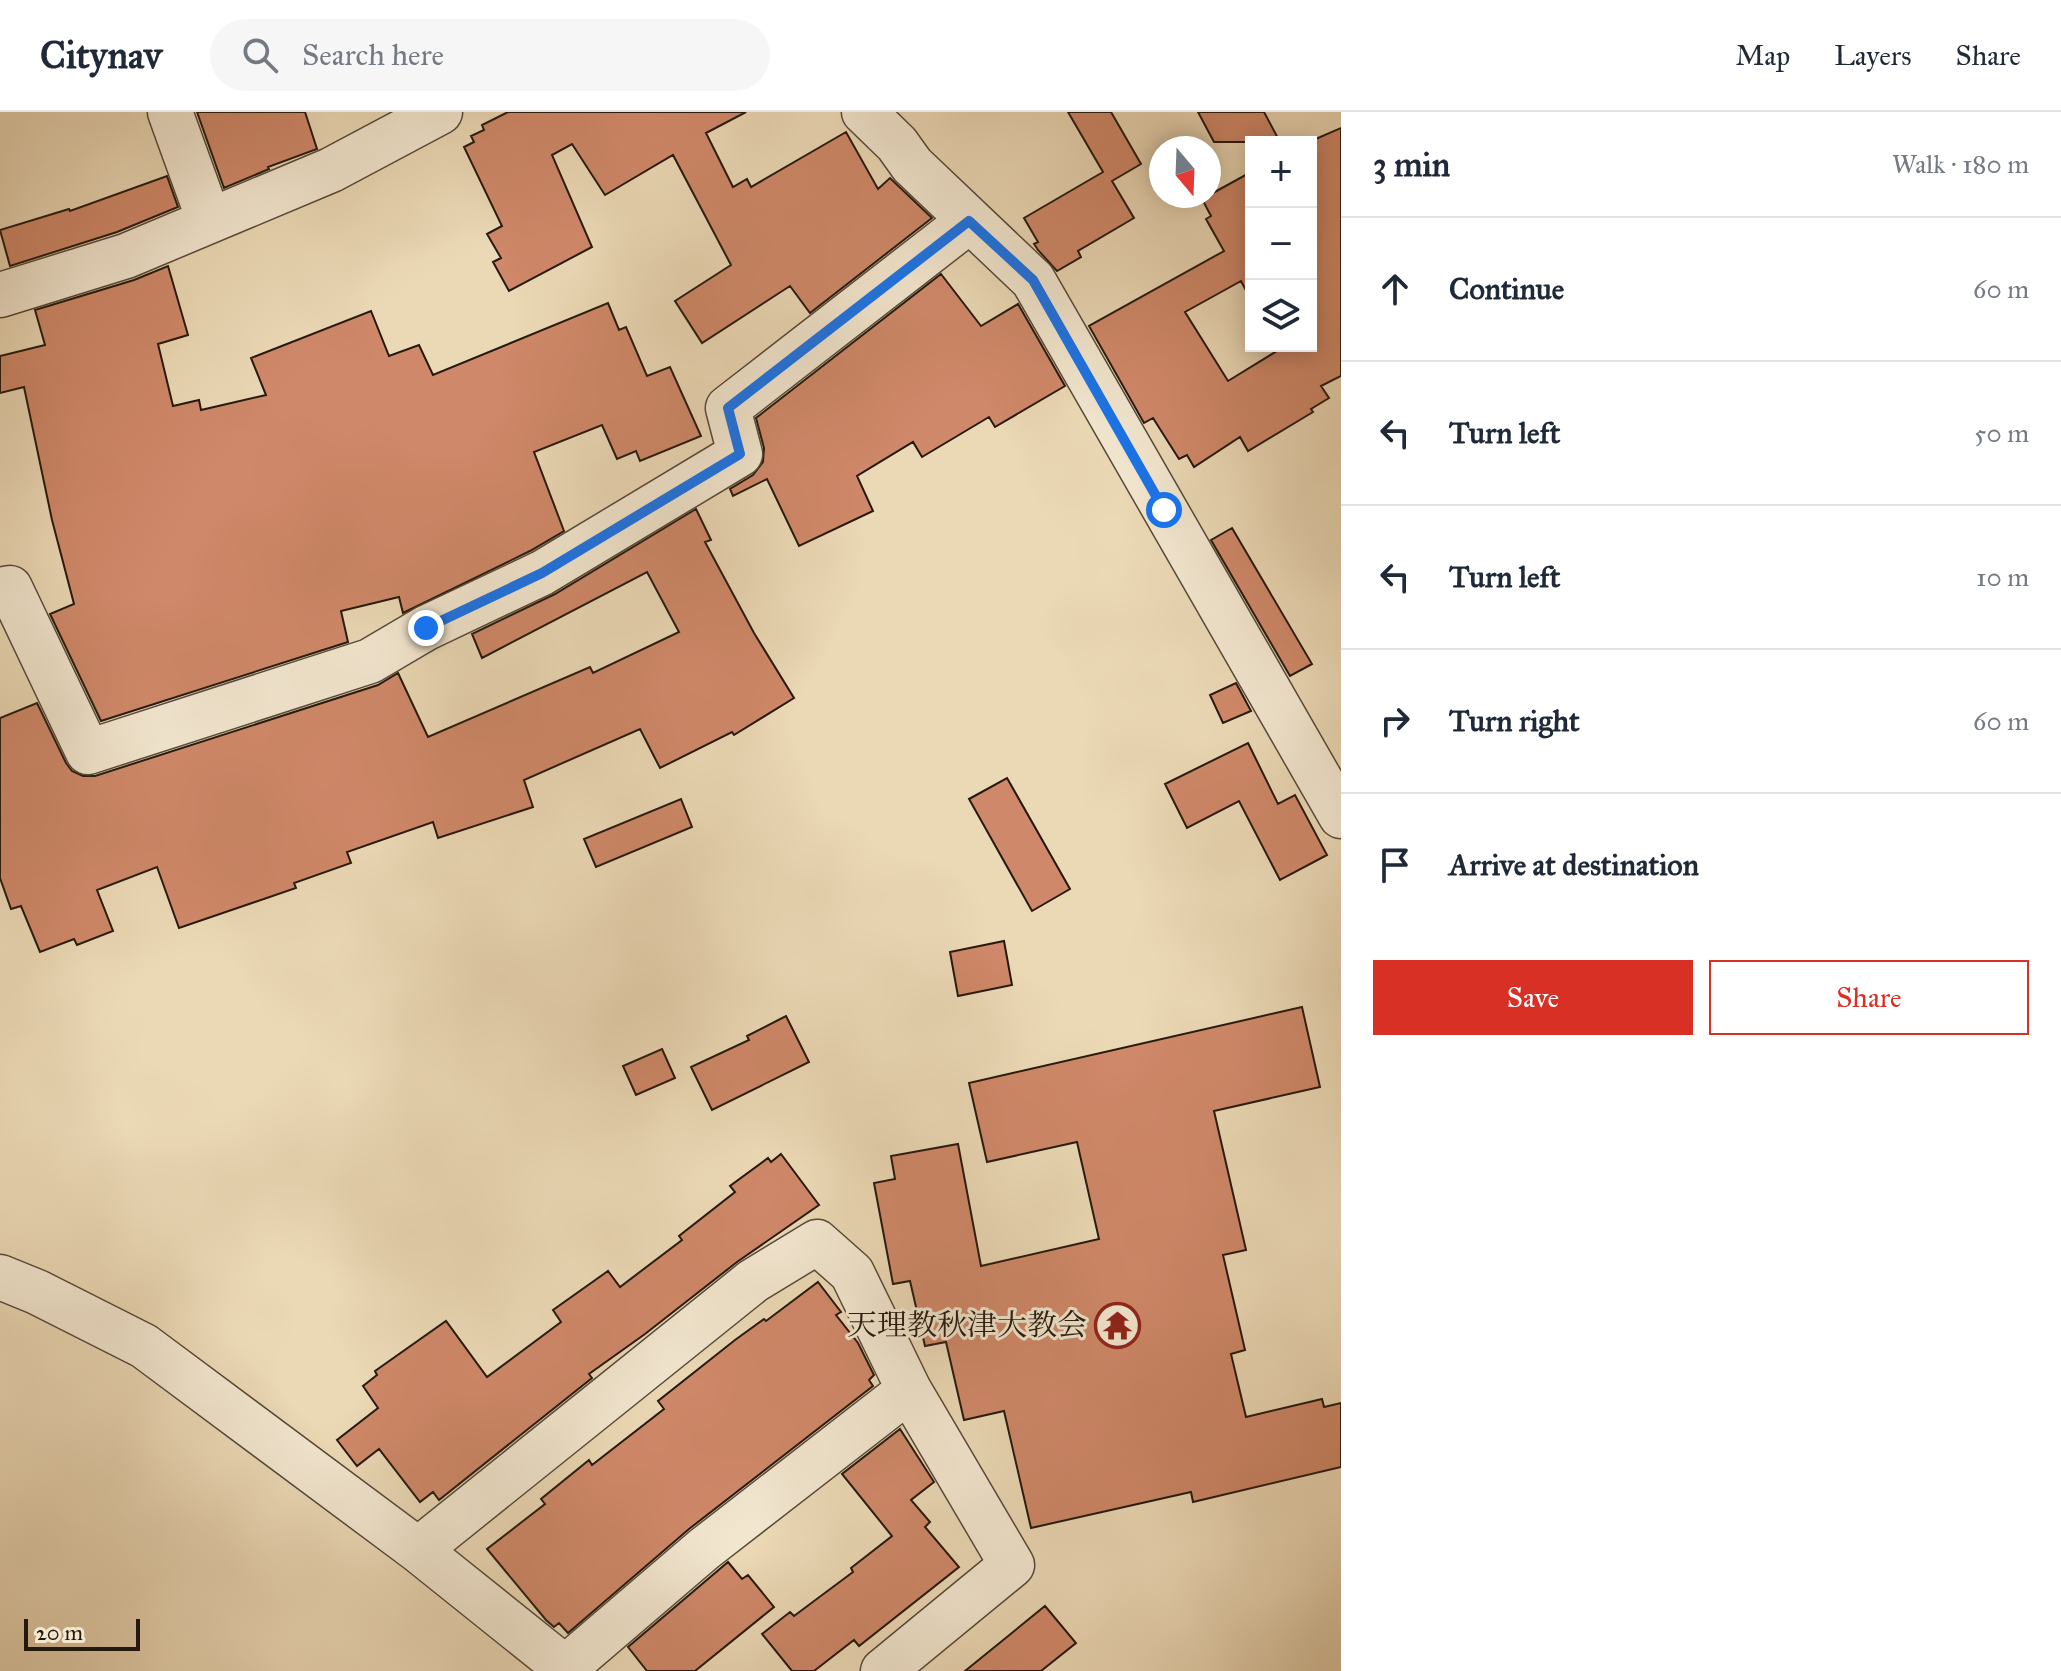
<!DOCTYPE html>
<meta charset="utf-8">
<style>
:root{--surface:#fff;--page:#f6f6f7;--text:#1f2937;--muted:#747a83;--line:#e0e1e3;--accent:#d93025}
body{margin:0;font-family:"IM FELL Great Primer","Noto Serif JP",serif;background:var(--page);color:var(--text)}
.controls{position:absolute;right:24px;top:24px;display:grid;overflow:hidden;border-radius:0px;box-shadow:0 4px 20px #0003}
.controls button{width:72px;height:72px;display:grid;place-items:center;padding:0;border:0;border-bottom:2px solid var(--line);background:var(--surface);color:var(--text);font:40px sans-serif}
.compass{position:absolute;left:1149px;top:24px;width:72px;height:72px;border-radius:50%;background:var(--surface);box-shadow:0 4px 20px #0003;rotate:161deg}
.scale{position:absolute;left:24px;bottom:20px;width:116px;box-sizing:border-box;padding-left:8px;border:4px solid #25190e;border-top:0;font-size:22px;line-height:28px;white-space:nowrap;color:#25190e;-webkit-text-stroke:6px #f2e6cf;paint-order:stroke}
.stop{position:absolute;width:24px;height:24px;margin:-18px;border:6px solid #1a73e8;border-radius:50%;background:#fff}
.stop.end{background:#1a73e8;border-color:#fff;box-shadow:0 2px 8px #0008}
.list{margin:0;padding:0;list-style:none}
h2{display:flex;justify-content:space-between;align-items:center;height:104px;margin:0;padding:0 32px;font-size:34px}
h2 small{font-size:26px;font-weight:400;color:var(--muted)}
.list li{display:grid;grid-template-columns:52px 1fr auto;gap:24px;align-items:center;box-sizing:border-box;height:144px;padding:0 32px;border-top:2px solid var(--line)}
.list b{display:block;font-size:30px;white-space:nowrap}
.list em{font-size:26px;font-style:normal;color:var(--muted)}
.actions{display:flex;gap:16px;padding:24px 32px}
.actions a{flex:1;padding:18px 0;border:2px solid var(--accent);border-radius:0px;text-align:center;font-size:28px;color:var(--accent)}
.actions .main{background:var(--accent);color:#fff}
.icon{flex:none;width:44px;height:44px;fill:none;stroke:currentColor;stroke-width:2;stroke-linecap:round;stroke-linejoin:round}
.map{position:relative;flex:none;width:1341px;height:1559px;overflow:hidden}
header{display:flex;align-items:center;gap:48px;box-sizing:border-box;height:112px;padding:0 40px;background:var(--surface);border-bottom:2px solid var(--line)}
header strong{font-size:38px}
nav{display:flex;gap:44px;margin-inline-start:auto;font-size:28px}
.search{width:560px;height:72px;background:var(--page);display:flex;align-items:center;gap:20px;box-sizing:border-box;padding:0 28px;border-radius:44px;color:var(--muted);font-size:30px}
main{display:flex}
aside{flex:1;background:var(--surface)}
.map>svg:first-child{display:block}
.building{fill:#cf8869;stroke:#25190e;stroke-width:2}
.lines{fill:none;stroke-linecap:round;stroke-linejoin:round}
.minor-casing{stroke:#564938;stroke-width:47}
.minor{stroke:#f2e6cf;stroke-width:44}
.route{stroke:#1a73e8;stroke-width:10}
.labels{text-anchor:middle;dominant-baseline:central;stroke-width:6;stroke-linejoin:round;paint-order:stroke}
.poi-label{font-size:30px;fill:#25190e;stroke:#f2e6cf;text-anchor:end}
</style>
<header>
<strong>Citynav</strong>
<div class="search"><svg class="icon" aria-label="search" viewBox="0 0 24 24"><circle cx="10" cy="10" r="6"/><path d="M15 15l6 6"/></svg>Search here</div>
<nav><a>Map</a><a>Layers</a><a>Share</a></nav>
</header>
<main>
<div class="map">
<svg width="1341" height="1559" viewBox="0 0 1341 1559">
<rect width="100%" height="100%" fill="#ebd8b5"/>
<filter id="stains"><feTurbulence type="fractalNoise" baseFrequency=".0025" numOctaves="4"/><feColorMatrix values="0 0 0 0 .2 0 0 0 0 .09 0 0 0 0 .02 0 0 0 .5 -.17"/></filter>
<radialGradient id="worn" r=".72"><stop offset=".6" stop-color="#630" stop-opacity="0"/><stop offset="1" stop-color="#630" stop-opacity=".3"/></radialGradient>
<!-- building -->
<path class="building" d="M197 0H305L317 37 268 55 269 57 224 76Z
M508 0H746L706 21 733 75 747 67 751 75 846 20 878 77 890 66 932 106 810 201 790 174 702 231 675 189 731 153 673 43 605 83 572 32 552 43 592 135 509 179 493 150 501 146 487 122 502 114 464 35 474 30 471 24 484 18 482 13Z
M1068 0H1111L1141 52 1112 69 1134 106 1078 139 1081 145 1057 159 1038 138 1034 132 1038 130 1024 106 1103 60Z
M1198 0H1264L1280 30H1214Z
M1341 16V264L1321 274 1329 286 1311 297 1313 300 1248 339 1240 325 1194 355 1187 343 1179 347 1153 306 1144 311 1089 214 1224 139 1206 107 1211 104 1202 87 1251 60V188L1241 169 1185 200 1228 269 1285 234H1311V29Z
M167 64 178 95 117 120 10 154 0 118 69 97 70 99Z
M168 154 188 223 158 232 173 294 199 288 201 298 266 283 251 246 371 199 389 244 419 233 433 263 608 191 619 218 626 215 647 264 670 255 701 324 640 349 636 339 617 347 602 313 534 340 564 419 530 439 403 501 399 485 341 499 348 530 101 609 50 502 74 492 52 408 24 275 0 281V244L45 233 35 198 134 168Z
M941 162 981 214 1018 192 1065 274 995 315 989 305 922 345 913 330 857 364 873 399 799 434 767 367 733 384 730 377 753 363 763 350 764 336 756 306Z
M696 397 711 428 705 430 754 521 794 586 734 623 732 620 660 656 640 617 524 668 533 695 438 726 433 710 347 740 351 751 294 771 296 776 179 816 157 755 97 778 113 819 77 833 74 827 40 840 21 794 11 797 0 766V606L37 591 66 651 72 659 83 664H95L378 573 398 561 428 625 590 555 593 561 679 520 647 460 482 546 472 522 555 482Z
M1232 416 1312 552 1290 564 1211 428Z
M1236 571 1251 599 1223 611 1210 583Z
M1248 631 1278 692 1295 683 1327 743 1280 768 1239 689 1187 716 1165 672Z
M1007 666 1070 777 1032 799 969 687Z
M681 687 692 715 596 755 584 727Z
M1004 829 1012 873 958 884 950 840Z
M1302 895 1320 975 1214 999 1246 1138 1223 1143 1245 1238 1231 1242 1246 1305 1322 1287 1324 1295 1341 1291V1355L1193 1390 1191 1380 1031 1416 1004 1299 964 1308 946 1230 925 1234 910 1169 893 1172 874 1071 895 1067 891 1044 958 1032 981 1154 1099 1127 1077 1030 987 1050 969 971Z
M786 904 809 950 712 998 691 955 749 928 747 924Z
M662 937 675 966 636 983 623 954Z
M781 1042 819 1093 737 1150 645 1222 589 1262 592 1266 439 1388 433 1380 420 1390 379 1337 357 1354 337 1328 378 1296 363 1274 377 1263 375 1259 446 1209 487 1265 561 1210 553 1198 608 1159 620 1175 682 1128 679 1124 735 1080 730 1074 768 1046 771 1050Z
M818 1170 841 1200 836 1203 858 1231 874 1263 869 1268 873 1274 689 1417 568 1521 559 1511 554 1515 546 1508 487 1437 545 1392 541 1387 589 1348 592 1353 664 1297 658 1289 735 1228 764 1207 766 1209Z
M900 1317 934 1370 911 1388 930 1410 925 1415 959 1455 859 1534 854 1528 814 1559H792L762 1522 790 1500 794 1504 853 1460 851 1456 892 1424 842 1362Z
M728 1450 742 1467 748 1463 774 1495 695 1559H647L628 1535Z
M1045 1494 1076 1531 1041 1559H965Z"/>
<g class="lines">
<defs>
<path id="minor" d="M170 0 209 108
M864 0 897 32 912 53 1033 168 1341 704
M0 183 126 144 331 58 440 0
M0 478 10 476 88 640 370 549 426 516 542 461 740 342 728 296 969 109
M0 1165 37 1180 144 1234 418 1438 569 1559
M418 1438 753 1169 817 1130 852 1161 909 1278 1012 1453 883 1559
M565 1556 704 1437 909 1278"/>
</defs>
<!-- minor casing -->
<use href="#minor" class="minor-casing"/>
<!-- minor -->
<use href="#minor" class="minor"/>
</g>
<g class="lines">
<!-- route -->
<path class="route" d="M426 516 542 461 740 342 728 296 969 109 1033 168 1164 398"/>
</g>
<!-- icons -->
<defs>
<symbol id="temple-ring" viewBox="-11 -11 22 22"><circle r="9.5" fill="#f2e6cf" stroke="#8f2418" stroke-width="1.5"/><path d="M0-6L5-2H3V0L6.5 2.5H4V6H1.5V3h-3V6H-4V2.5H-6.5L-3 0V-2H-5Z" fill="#8f2418"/></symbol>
</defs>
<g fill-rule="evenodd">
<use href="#temple-ring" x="1092" y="1188" width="51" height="51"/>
</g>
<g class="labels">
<!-- poi labels -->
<g class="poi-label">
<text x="1087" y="1213">天理教秋津大教会</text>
</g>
</g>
<rect width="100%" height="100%" filter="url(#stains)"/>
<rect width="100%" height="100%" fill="url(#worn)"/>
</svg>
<div class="controls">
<button>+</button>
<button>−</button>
<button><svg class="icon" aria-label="layers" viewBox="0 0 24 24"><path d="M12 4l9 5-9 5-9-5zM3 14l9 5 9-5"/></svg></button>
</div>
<svg class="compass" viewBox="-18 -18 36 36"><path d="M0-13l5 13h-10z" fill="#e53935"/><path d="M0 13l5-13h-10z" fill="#747a83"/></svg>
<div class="scale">20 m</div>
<div class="stop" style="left:1164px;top:398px"></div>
<div class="stop end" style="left:426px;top:516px"></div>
</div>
<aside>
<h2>3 min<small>Walk · 180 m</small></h2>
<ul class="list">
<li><svg class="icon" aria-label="ahead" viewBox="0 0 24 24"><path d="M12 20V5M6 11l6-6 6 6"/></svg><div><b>Continue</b></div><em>60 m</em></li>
<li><svg class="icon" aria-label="left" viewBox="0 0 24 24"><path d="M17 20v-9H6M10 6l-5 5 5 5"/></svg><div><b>Turn left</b></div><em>50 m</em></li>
<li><svg class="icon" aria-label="left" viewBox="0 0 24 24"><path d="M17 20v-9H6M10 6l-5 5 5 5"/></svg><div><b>Turn left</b></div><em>10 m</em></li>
<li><svg class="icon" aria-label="right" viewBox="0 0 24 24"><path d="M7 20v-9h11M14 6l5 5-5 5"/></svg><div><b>Turn right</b></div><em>60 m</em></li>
<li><svg class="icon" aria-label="arrive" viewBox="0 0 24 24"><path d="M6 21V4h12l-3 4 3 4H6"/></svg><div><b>Arrive at destination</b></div></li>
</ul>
<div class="actions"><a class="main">Save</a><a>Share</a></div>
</aside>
</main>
